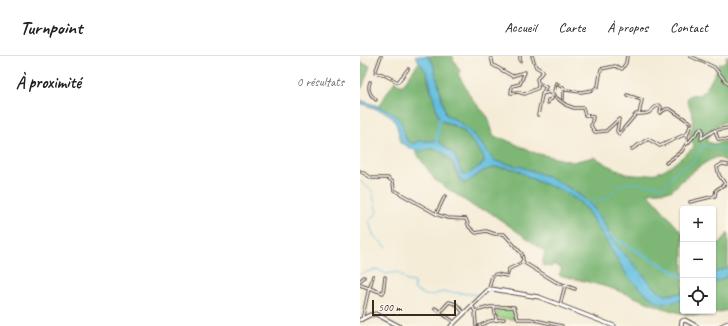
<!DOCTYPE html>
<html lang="fr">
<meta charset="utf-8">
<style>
:root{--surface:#fff;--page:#f6f6f6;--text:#202124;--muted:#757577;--line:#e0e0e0}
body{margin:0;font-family:Caveat,sans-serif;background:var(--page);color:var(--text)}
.controls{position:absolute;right:12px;bottom:12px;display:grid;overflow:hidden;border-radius:4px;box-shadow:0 1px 3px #0004}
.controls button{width:36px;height:36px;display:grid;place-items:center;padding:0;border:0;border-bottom:1px solid var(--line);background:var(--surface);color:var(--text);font:20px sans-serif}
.scale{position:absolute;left:12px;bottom:10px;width:84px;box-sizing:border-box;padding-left:4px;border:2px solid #3b2a1e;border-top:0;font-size:11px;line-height:14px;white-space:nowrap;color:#3b2a1e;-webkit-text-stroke:3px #fbf7ec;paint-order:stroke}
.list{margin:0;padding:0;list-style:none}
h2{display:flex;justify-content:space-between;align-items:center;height:52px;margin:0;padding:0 16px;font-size:17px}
h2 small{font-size:13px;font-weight:400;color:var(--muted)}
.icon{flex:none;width:22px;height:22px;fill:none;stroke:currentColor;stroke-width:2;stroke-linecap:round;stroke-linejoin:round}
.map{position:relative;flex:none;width:368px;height:270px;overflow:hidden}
header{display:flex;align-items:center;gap:24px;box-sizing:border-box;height:56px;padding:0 20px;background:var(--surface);border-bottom:1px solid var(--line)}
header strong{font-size:19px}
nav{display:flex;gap:22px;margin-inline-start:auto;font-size:14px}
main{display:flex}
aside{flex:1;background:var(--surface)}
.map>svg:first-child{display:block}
.green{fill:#9cd487;stroke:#6c7f52}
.forest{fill:#7db674;stroke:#5c7049}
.water{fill:#61bddf;stroke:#4e747e}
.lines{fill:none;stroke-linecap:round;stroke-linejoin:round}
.stream{stroke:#61bddf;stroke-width:1}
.river{stroke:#61bddf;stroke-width:2.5}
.street-casing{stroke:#57473a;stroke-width:3.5}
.secondary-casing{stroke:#57473a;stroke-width:5}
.street{stroke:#fff;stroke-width:1.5}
.secondary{stroke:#fff;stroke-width:3}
</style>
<header>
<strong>Turnpoint</strong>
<nav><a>Accueil</a><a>Carte</a><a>À propos</a><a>Contact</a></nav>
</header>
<main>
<aside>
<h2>À proximité<small>0 résultats</small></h2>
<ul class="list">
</ul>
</aside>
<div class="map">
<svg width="368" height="270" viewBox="0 0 368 270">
<rect width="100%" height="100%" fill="#fbf7ec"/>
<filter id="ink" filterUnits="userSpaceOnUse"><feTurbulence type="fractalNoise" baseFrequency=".025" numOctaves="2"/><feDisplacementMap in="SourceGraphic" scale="8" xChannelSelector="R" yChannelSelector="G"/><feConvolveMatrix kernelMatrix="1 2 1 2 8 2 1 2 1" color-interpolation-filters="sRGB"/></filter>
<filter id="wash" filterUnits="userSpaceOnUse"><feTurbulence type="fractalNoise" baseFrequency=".012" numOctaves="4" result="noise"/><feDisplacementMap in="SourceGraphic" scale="16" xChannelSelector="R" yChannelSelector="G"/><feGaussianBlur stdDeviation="0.9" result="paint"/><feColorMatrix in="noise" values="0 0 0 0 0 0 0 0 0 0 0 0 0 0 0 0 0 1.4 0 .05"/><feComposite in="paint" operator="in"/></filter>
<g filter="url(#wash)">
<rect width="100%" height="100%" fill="#f5ecd7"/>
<!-- green -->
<path class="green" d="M137 253H154V263L137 262Z"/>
<!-- forest -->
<path class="forest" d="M67 0H93V3L100 15 98 18 112 43 128 61 134 81 144 83 175 97 213 106 234 101C244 106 257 116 268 118 298 124 313 109 334 91L329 76C337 64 331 56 327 44 329 38 332 38 339 39 349 31 354 20 359 8L367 5 366 0H368V64L359 69 355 70 346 85 353 88 367 85 368 82V106L357 101C339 108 325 122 311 135L288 137 323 178V237L305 239 295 232 250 182C239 142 198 123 161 111 155 109 138 107 134 104 131 101 128 96 125 92 113 78 103 66 86 59L73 7Z
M60 5 67 17 69 29 83 66 103 74 124 101V107L108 118 101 117 95 99 78 85H58L54 88 48 86 37 61 18 51 35 25 42 30Z
M0 6 10 10 2 32H0Z
M69 92C87 95 93 108 99 123L108 126 121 116 135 111 155 113 174 124 203 135 220 146 229 157 268 221 295 245 323 244V255H353V227L368 220V254C360 256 352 258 344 259 320 262 281 243 259 235 240 228 219 224 199 219L202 212 193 208 191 211 182 209 185 195 128 155 116 152 75 124 55 95Z
M368 177V212L353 217V186L361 187Z"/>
<!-- water -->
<path class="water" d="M55 0H67L73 7 86 59C103 66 113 78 125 92 128 96 131 101 134 104 138 107 155 109 161 111 198 123 239 142 250 182L295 232 305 239 323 237V244L303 248 295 245 277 230 268 221 229 157 220 146 203 135 174 124 155 113 135 111 121 116 108 126 103 127C97 120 96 109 89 102 71 84 66 99 54 94 49 92 46 88 40 87 37 54 27 58 0 47V44C13 49 34 53 41 66 44 71 44 79 46 84L54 88 58 85H78L95 99 102 118H108L124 107V101L103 74 79 63 67 17Z
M368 212V220L353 227V217Z"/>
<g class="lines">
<!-- stream -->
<path class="stream" d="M0 125 12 135 17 157 11 163
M230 149 234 145 248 142 259 129 272 127 305 131 314 117 334 105 340 96 342 89 363 93 368 98
M9 165 13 179 27 191
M0 218 17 213 26 218 38 216 47 225 54 226 55 234C73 245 71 236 87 236 98 237 110 238 122 239"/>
<!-- river -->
<path class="river" d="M76 88 80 61
M247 178 323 221"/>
</g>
</g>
<g filter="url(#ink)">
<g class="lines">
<defs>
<path id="street" d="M21 0 15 17 22 18 38 26 48 13
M131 0 133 9 152 20 165 16 160 28 152 30 151 37 158 36 165 38 178 32V27
M172 0 176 11 183 15 177 23 178 27 186 31 182 38 189 36 206 49 214 52H223L225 59 233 61 231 70 235 76 246 75 259 63 257 75 259 78 276 58C295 58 287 55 299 49L301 51 300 57 306 53H310L331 67 327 79V88L341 72 343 75 341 83 355 74 358 83 368 84
M330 0 354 11 368 28
M160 5V0
M10 26C7 34 10 39 16 44
M190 37 194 36 196 27 206 34 221 36 233 34 238 30 241 13 255 10 262 13 266 7 267 0
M267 39 282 44 279 58
M203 42V33
M188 47V44L192 43V40
M178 59 182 39
M356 74 368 72
M272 93 288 83 300 90 328 77
M306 107 322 95 326 88
M0 115 12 122H28L33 126 34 134 78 159 88 162 106 163 109 171 116 177 126 175 135 178H144L162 198 163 204 161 207 149 213 147 220 136 218 132 220 129 233
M330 146 355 140 356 134 365 128 359 119 357 111 362 108 368 109
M76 158 85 140
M163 206 196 226 215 233
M0 225 4 221
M0 229 9 232
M10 231 13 220
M200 249 205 230
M112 250 115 255 130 251H154L158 263H170L202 270
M134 251 136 263
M75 252 95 267
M115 255 116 270
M80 256 89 246 96 248 104 257
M2 264 9 232 23 237 25 221
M119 270 130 265 144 263"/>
<path id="secondary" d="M0 264 10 259 16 258 39 270
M91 270 128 234 132 233 179 241 254 270
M321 270 322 265 325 264 336 270
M361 270 368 267"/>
</defs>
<!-- street casing -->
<use href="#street" class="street-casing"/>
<!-- secondary casing -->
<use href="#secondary" class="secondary-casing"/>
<!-- street -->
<use href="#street" class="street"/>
<!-- secondary -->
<use href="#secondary" class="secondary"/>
</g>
</g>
</svg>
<div class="controls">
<button>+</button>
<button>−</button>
<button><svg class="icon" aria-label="locate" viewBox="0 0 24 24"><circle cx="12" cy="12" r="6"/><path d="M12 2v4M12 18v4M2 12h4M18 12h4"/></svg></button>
</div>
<div class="scale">500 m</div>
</div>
</main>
